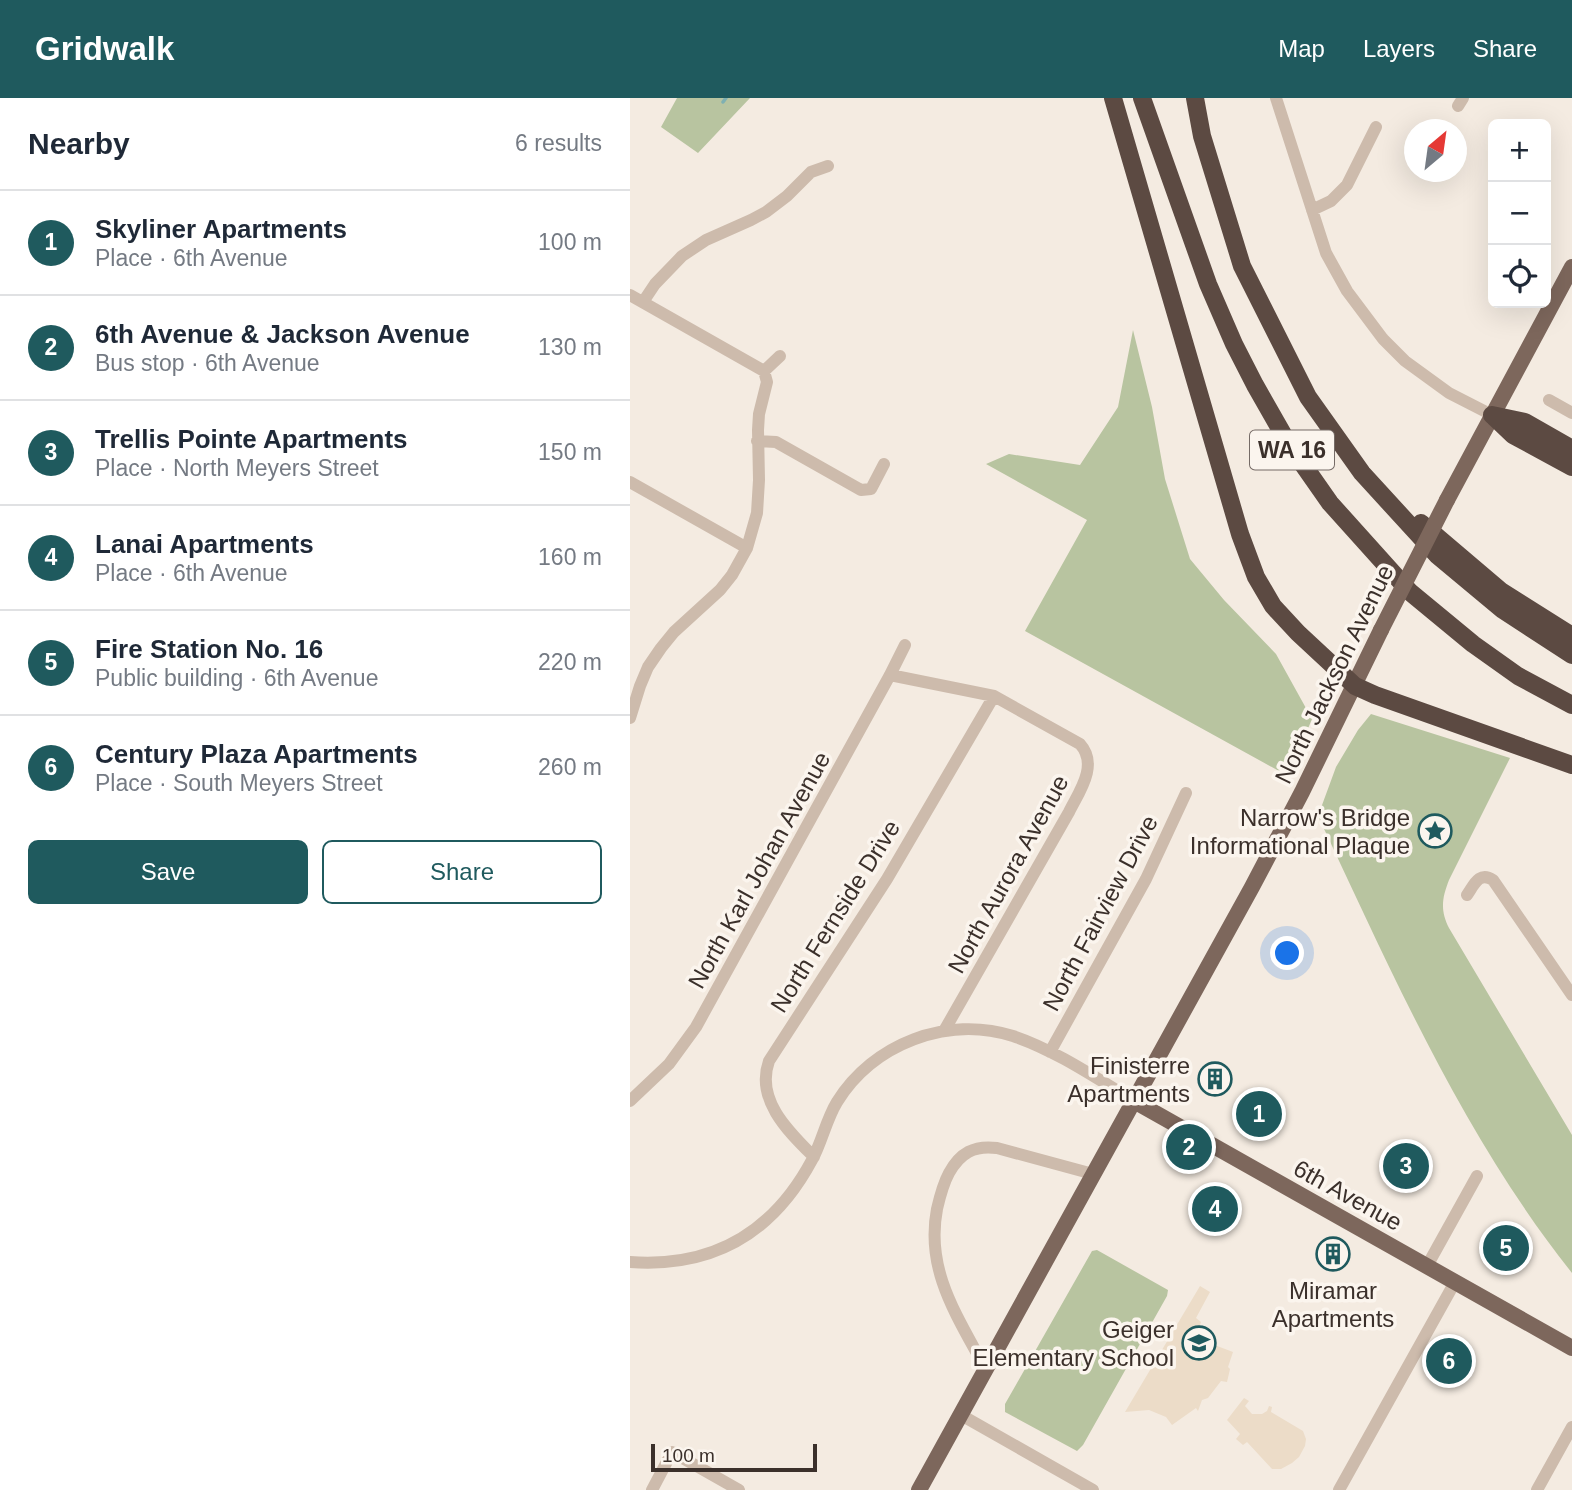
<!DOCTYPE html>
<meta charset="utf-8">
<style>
:root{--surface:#fff;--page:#f6f6f7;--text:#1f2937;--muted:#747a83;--line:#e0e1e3;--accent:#1f5a5e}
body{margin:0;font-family:Helvetica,sans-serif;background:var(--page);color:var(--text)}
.controls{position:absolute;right:21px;top:21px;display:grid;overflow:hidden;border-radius:10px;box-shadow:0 7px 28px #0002}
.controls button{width:63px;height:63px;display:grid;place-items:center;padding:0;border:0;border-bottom:2px solid var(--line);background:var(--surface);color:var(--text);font:35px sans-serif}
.compass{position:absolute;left:774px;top:21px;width:63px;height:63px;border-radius:50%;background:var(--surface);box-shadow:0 7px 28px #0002;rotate:29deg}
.scale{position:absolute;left:21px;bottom:18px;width:166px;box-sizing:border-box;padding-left:7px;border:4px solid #3b302b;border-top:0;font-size:19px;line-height:24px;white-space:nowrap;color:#3b302b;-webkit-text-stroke:5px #fbf5ee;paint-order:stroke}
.you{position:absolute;left:658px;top:856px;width:24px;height:24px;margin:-18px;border:5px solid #fff;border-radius:50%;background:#1a73e8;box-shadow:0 0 0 10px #1a73e833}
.badge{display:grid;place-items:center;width:46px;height:46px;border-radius:50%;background:var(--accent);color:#fff;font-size:23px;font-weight:700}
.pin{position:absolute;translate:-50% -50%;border:4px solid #fff;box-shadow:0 2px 7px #0006}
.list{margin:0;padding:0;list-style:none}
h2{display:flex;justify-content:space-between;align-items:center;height:91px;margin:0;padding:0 28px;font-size:30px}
h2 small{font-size:23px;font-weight:400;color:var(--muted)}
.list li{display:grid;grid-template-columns:46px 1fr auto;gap:21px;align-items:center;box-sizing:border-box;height:105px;padding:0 28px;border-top:2px solid var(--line)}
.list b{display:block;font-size:26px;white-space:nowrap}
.list p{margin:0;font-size:23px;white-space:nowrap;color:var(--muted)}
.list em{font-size:23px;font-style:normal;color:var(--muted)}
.actions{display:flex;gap:14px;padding:21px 28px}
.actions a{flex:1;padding:16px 0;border:2px solid var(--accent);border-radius:10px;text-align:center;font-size:24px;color:var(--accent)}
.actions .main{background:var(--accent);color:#fff}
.icon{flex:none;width:38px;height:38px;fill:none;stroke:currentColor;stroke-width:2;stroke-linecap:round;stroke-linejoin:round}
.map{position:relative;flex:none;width:942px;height:1392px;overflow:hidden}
header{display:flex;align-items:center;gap:42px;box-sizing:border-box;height:98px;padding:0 35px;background:var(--accent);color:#fff}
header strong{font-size:33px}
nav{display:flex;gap:38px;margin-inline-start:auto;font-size:24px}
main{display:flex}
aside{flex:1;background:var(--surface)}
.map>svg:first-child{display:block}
.green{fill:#b8c4a0}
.plaza{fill:#ecdcc8}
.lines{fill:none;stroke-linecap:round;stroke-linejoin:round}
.stream{stroke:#7fb0b2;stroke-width:3.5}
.minor{stroke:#cdbbac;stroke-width:12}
.major{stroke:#7d675c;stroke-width:16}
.highway{stroke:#5c4a42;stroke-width:18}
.major-bridge{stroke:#7d675c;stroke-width:16}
.labels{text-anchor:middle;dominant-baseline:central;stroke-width:7;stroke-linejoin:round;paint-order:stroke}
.shield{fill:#fbf5ee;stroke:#756b66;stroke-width:2}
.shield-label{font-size:23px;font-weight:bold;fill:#3b302b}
.street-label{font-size:24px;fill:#3b302b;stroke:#fbf5ee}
.poi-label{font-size:24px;fill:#3b302b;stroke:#fbf5ee;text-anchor:end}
</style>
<header>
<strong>Gridwalk</strong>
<nav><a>Map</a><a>Layers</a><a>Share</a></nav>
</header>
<main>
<aside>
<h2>Nearby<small>6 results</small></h2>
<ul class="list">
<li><span class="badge">1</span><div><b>Skyliner Apartments</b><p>Place · 6th Avenue</p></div><em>100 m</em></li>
<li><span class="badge">2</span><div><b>6th Avenue &amp; Jackson Avenue</b><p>Bus stop · 6th Avenue</p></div><em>130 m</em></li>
<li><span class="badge">3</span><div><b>Trellis Pointe Apartments</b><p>Place · North Meyers Street</p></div><em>150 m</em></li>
<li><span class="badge">4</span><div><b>Lanai Apartments</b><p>Place · 6th Avenue</p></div><em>160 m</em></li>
<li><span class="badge">5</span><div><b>Fire Station No. 16</b><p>Public building · 6th Avenue</p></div><em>220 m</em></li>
<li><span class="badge">6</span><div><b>Century Plaza Apartments</b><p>Place · South Meyers Street</p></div><em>260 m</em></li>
</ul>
<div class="actions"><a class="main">Save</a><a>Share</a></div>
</aside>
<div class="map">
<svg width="942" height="1392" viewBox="0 0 942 1392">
<rect width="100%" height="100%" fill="#f4ebe1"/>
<!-- green -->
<path class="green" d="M47 0H120L68 55 31 29Z
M503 232 522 309 535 381 560 461 594 502 646 556 682 621 658 678 395 533 457 422 356 366 379 356 450 367 488 309Z
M741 616 880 660 819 782C812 800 810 812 819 830L942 1037V1175C833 1038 762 875 688 718L706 669 728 632Z
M467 1152 538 1192 537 1198 453 1347 447 1353 375 1314V1306L462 1153Z"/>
<!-- plaza -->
<path class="plaza" d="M570 1188 580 1194 566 1220 571 1224 566 1240 603 1254 598 1269 600 1271 597 1284 591 1283 578 1300 572 1302 568 1313 566 1310 542 1327 536 1319 519 1312 495 1314Z
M614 1300 619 1303 615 1308 622 1316H632L637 1313 639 1308 642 1309 641 1314 673 1333 676 1341 675 1348 669 1359 662 1365 651 1371H642L617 1344 613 1347 606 1341 610 1336 597 1322Z"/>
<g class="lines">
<!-- stream -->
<path class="stream" d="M93 4 96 0"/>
<!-- minor -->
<path class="minor" d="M646 0 696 155 717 193 753 241 775 263 819 295 862 317
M828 8 833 0
M682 112 701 103 717 87 746 29
M0 197 134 273
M13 204 25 186 52 158 76 142 121 122 136 114 157 98 181 74 198 68
M134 273 150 258
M919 302 942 315
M127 343 146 344 231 392 241 391 254 366
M0 384 117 450
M260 577 364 598 450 646C469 667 449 694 439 714L314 933
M0 620 10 588 18 569 31 550 44 534 90 492 102 477 117 450 127 415 129 382 128 332 129 316 137 284 134 273
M837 797C844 787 849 773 863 782L942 897
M420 954 516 781 556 695
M0 1003 39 966 66 929 260 577 275 547
M184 1059C159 1034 125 1002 139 963L257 781 364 598
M0 1164C83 1170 143 1135 182 1062 192 1044 196 1022 207 1004 243 946 317 917 383 938 425 952 466 980 504 1003
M797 1168 847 1078
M356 1272C328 1219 295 1173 307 1111 310 1098 313 1086 319 1075 330 1055 344 1047 367 1050L463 1076
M331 1317 463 1392
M22 1392 42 1354 109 1392
M709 1392 825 1184
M907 1392 942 1329"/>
<!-- major -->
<path class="major" d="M817 402 942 169
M504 1003 942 1250
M289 1392 622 789 672 694 751 532"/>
<!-- highway -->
<path class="highway" d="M483 0 610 436 626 479 643 508 668 535 725 588 745 597 942 667
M512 0 578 186 604 246 625 287 658 345 700 405 780 494 843 546 888 578 942 607
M565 0 572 38 612 168 678 299 732 375 807 457 873 512 942 557
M862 317 883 337 942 369
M862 317 895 324 942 351
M791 425 871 493 942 538"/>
<!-- major-bridge -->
<path class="major-bridge" d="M751 532 817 402"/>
</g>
<!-- icons -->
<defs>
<symbol id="sight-ring" viewBox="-11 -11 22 22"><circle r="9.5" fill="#fbf5ee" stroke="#1f5a5e" stroke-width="1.5"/><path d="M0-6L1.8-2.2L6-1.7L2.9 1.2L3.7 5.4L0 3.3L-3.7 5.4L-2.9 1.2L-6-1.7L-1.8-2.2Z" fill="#1f5a5e"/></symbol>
<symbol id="building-ring" viewBox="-11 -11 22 22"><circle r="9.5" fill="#fbf5ee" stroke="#1f5a5e" stroke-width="1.5"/><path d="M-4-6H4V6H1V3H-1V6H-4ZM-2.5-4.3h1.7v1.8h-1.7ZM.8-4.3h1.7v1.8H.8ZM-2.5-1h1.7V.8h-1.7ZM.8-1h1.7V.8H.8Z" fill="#1f5a5e"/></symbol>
<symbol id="school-ring" viewBox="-11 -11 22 22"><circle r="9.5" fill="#fbf5ee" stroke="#1f5a5e" stroke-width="1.5"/><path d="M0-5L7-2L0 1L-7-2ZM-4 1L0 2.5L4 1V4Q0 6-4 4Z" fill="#1f5a5e"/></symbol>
</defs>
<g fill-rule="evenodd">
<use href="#sight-ring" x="786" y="714" width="38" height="38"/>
<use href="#building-ring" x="566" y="962" width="38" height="38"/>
<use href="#building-ring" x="684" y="1137" width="38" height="38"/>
<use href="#school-ring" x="550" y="1226" width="38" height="38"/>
</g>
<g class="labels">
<!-- shield labels -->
<rect class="shield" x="620" y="332.5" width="84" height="39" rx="5"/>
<g class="shield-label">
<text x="662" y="352">WA 16</text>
</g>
<!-- street labels -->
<g class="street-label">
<text transform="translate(704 576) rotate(-64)">North Jackson Avenue</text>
<text transform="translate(129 772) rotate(-61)">North Karl Johan Avenue</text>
<text transform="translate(378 776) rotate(-61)">North Aurora Avenue</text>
<text transform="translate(470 815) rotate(-62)">North Fairview Drive</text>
<text transform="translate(205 818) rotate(-58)">North Fernside Drive</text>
<text transform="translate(718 1097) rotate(29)">6th Avenue</text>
</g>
<!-- poi labels -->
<g class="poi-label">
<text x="780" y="719">Narrow's Bridge<tspan x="780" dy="28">Informational Plaque</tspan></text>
<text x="560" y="967">Finisterre<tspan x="560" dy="28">Apartments</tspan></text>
<text x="703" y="1192" text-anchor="middle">Miramar<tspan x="703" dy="28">Apartments</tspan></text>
<text x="544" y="1231">Geiger<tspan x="544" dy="28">Elementary School</tspan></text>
</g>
</g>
</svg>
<div class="controls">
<button>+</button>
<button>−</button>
<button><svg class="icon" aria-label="locate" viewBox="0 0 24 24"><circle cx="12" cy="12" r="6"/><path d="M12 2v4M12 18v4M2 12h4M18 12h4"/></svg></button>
</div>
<svg class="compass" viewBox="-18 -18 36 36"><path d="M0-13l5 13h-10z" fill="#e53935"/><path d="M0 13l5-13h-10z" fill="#747a83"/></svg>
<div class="scale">100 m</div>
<div class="you"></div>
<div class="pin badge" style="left:629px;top:1016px">1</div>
<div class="pin badge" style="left:559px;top:1049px">2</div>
<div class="pin badge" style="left:776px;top:1068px">3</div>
<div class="pin badge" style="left:585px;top:1111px">4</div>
<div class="pin badge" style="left:876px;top:1150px">5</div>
<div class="pin badge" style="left:819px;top:1263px">6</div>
</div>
</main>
